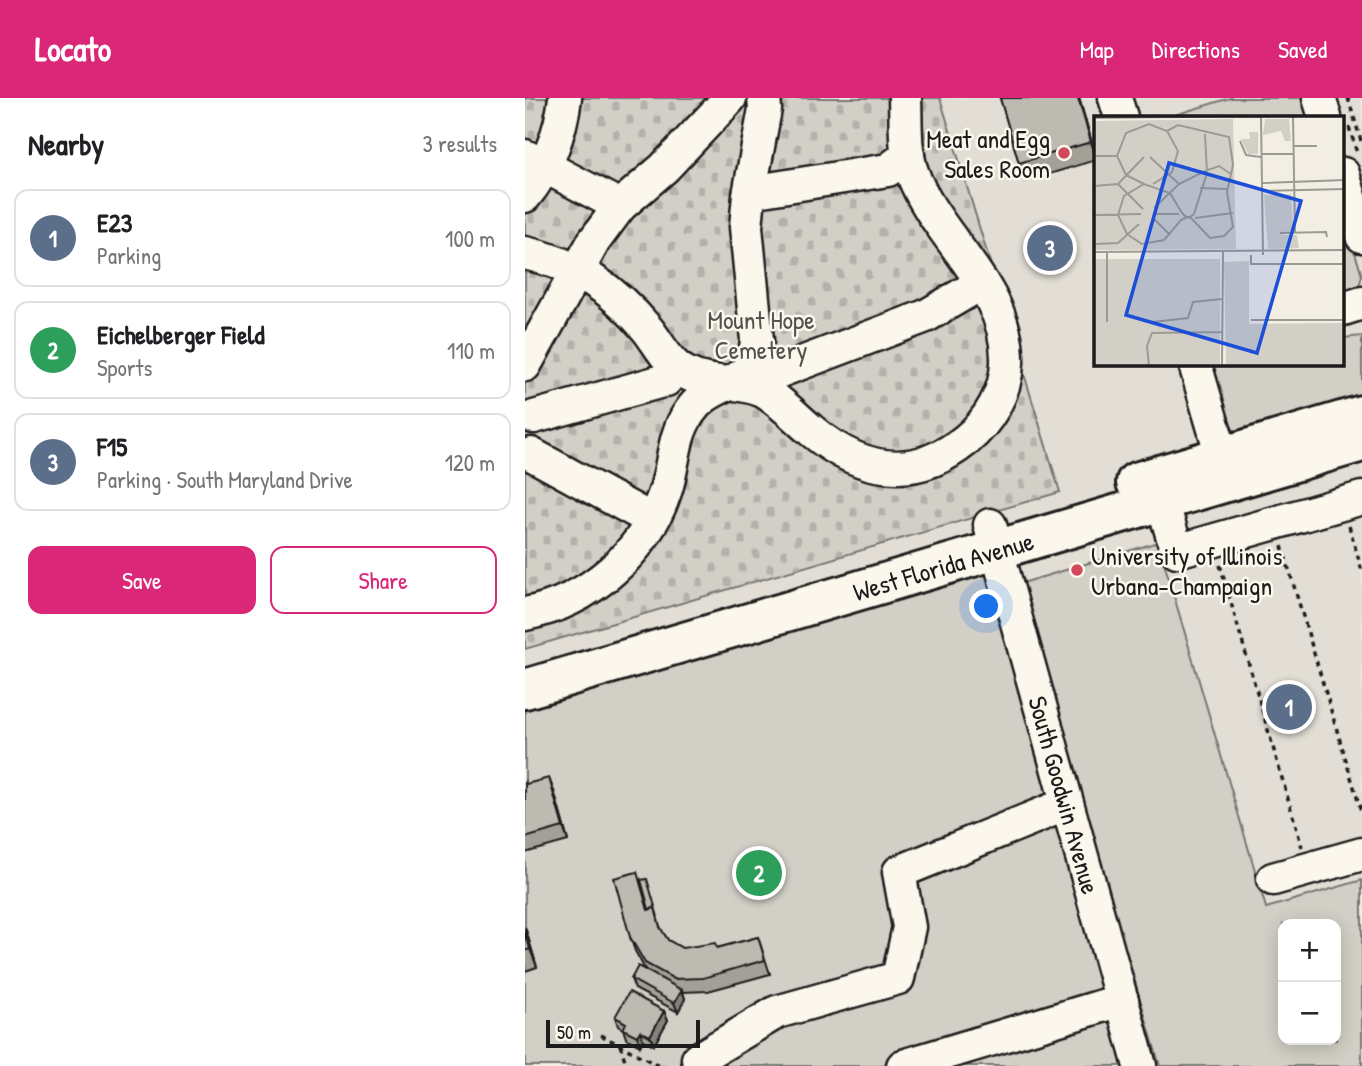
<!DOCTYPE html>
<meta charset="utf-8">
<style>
:root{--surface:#fff;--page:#f2f2f2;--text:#202124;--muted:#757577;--line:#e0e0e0;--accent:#db2777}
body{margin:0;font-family:"Patrick Hand",sans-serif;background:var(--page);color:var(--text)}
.controls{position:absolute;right:21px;bottom:21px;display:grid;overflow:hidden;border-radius:14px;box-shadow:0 4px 18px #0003}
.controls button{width:63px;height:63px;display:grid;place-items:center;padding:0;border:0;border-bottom:2px solid var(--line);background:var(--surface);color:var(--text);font:35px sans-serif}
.scale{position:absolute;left:21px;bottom:18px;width:154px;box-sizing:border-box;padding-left:7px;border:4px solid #1c1c1c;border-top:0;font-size:19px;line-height:24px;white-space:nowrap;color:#1c1c1c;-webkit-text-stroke:5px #fbf7ec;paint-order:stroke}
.you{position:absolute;left:462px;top:509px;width:24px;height:24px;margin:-18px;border:5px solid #fff;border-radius:50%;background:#1a73e8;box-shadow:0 0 0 10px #1a73e833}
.badge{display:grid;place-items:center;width:46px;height:46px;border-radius:50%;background:var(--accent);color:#fff;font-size:23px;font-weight:700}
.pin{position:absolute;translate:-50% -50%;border:4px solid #fff;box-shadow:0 2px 7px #0006}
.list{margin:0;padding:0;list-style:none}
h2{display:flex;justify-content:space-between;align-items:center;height:91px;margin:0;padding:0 28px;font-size:30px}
h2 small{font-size:23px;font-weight:400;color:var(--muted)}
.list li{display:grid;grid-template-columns:46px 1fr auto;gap:21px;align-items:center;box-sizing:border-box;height:98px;margin:0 14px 14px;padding:0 14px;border:2px solid var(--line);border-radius:14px}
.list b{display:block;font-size:26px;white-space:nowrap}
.list p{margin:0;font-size:23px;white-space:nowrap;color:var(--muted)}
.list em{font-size:23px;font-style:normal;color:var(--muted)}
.actions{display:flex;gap:14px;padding:21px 28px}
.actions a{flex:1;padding:16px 0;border:2px solid var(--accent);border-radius:14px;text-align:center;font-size:24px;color:var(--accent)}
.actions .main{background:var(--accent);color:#fff}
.map{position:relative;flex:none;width:837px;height:968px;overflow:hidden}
header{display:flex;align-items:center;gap:42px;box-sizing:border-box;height:98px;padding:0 35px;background:var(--accent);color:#fff}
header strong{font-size:33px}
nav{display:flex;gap:38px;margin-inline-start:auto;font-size:24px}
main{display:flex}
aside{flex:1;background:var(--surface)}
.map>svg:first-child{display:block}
.built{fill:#e2ded5;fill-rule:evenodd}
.grass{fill:#d2cfc6;stroke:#777671;stroke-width:2;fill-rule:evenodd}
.cemetery{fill:url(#cemetery-stones);stroke:#777671;stroke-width:2}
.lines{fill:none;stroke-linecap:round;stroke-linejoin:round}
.minor-casing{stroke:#1c1c1c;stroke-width:37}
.major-casing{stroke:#1c1c1c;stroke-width:44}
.path{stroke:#1c1c1c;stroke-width:3.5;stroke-dasharray:5 5;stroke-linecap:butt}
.minor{stroke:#fbf7ec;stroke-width:32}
.major{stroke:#fbf7ec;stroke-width:38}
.wall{fill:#a3a098;stroke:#1c1c1c;stroke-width:2}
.shaded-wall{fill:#84827c;stroke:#1c1c1c;stroke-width:2}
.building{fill:#bdbab1;stroke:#1c1c1c;stroke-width:2}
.poi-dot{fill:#d1495b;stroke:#fbf7ec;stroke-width:2.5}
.labels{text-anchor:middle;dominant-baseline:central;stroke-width:5;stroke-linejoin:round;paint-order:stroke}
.poi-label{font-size:26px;fill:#1c1c1c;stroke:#fbf7ec;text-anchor:end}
.park-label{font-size:26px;fill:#53524f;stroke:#fbf7ec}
.street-label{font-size:26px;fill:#1c1c1c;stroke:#fbf7ec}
.inset-road{fill:none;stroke:#9c9a94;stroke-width:2}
.view{fill:#1d4ed8;fill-opacity:0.15;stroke:#1d4ed8;stroke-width:3.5}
.inset-edge{fill:none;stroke:#1c1c1c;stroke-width:3.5}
</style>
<header>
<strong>Locato</strong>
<nav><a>Map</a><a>Directions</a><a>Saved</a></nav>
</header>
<main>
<aside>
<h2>Nearby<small>3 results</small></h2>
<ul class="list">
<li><span class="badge" style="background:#5c6f8a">1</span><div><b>E23</b><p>Parking</p></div><em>100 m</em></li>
<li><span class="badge" style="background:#2e9e5b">2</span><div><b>Eichelberger Field</b><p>Sports</p></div><em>110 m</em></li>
<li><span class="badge" style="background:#5c6f8a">3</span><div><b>F15</b><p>Parking · South Maryland Drive</p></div><em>120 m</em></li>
</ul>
<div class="actions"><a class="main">Save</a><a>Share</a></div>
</aside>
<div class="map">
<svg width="837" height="968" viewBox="0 0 837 968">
<defs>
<pattern id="cemetery-stones" width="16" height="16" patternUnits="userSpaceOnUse" patternTransform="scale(1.75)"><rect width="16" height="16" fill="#d2cfc6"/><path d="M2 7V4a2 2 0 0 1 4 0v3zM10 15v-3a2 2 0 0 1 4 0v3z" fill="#b4b1aa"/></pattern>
</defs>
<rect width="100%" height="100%" fill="#f2eee4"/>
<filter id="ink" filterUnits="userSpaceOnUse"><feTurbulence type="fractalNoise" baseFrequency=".0143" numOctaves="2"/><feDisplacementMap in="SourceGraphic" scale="14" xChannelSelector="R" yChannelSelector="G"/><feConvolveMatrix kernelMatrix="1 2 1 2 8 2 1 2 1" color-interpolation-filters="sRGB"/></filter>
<g filter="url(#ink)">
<!-- built -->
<path class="built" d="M415 0H837V968H0V551L535 393ZM571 19H818V266H571ZM758 826H811V942H758Z"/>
<!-- grass -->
<path class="grass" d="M705 0H784L790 19H643Z
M818 114 837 178 833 191 818 198Z
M837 238V303L717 336 701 328 681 266H818V240Z
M633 444 741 810 837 782V968H635L491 487ZM758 826H811V942H758Z
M460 475 474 494 604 968H0V606Z"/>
<!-- cemetery -->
<path class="cemetery" d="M0 0H415L535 394 0 551Z"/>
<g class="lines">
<defs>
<g id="minor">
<path d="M590 0 596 19"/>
<path d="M794 0 800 19"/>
<path d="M0 58 95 108"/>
<path d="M818 76 837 138"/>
<path d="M225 94 363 72 383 57"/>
<path d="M0 98C22 72 36 34 40 0"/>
<path d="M0 155C51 166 89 191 123 232 134 246 144 267 161 275 185 288 215 282 238 293 256 303 271 320 287 333 336 374 389 384 441 342 463 324 481 295 482 265 485 189 410 140 387 74 379 51 381 24 380 0"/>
<path d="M818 211 837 205"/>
<path d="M670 266 704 382"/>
<path d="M0 267 69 143 95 108 139 70 205 0"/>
<path d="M242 278 401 218 457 185"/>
<path d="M9 319 141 282"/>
<path d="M6 356 127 422"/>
<path d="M637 403 652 453 837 400"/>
<path id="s1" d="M465 427 615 968"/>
<path d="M0 516C64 504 121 454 141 391 149 366 148 338 164 315 188 278 228 295 232 242L221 129 224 97 240 11 239 0"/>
<path d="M748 781 837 756"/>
<path d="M173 961 252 914 373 880 384 829 374 774 542 706"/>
<path d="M378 968 597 902"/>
</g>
<g id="major">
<path d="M611 384 837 317"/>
<path id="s2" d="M0 591 837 344"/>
</g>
</defs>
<!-- minor casing -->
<use href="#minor" class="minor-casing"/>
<!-- major casing -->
<use href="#major" class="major-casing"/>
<!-- path -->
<path class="path" d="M823 0 837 46
M824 29 832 55
M824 428 837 473
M757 448 837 716
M695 467 777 749
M76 937 134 968
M95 947 102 968"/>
<!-- minor -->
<use href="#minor" class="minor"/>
<!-- major -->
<use href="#major" class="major"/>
</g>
<!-- wall -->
<path class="wall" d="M475 0H554L571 58V62L501 83 494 65Z
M0 682 1 686 29 693 43 743 0 755Z
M116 782 137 833 143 842 157 850H192L233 839 245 876 183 893 158 894 160 901 153 914 110 891 106 881 121 873 110 853 105 839Z
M0 829 12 869 0 873Z
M139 913 143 922 129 947 118 942 115 948 101 940 98 931 93 928 90 919Z"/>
<!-- shaded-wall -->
<path class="shaded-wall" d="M553 0H554L571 59 566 44Z
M24 680 29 693 43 743 38 729Z
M0 829 12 869 5 851 0 833Z
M157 892 160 901 153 914 149 905Z
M139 913 143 922 129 947 125 938Z
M115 933 118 942 115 948 112 938Z"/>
<!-- building -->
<path class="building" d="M475 0H553L566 44 494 65Z
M24 680 38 729 0 740V684L1 686Z
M112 774 123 812 130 810 135 829 143 842 157 850 190 845 192 850 233 839 240 862 178 880 149 881 120 865 105 839 89 780Z
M122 781 133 819 130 810 124 811 116 782Z
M0 833 5 851 0 853Z
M113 868 157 892 149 905 106 881Z
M104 894 139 913 125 938 115 933 112 938 98 931 101 925 90 919Z"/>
</g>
<!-- markers -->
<g class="poi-dot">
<circle cx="539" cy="55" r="7"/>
<circle cx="552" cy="472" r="7"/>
</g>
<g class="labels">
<!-- poi labels -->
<g class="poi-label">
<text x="525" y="40">Meat and Egg<tspan x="525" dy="30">Sales Room</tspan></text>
<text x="566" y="457" text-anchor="start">University of Illinois<tspan x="566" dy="30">Urbana-Champaign</tspan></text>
</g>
<!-- park labels -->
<g class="park-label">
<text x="236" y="221">Mount Hope<tspan x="236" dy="30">Cemetery</tspan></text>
</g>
<!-- street labels -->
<g class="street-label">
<text stroke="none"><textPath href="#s2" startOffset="436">West Florida Avenue</textPath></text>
<text stroke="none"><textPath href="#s1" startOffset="280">South Goodwin Avenue</textPath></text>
</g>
</g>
<!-- overview -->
<g transform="translate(569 18)">
<rect width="250" height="250" fill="#f2eee4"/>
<path d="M171 3H195L197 25H191L187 15 169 19ZM155 16H164V38H154L147 23H156ZM197 78 199 113 189 119H203L205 132 174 133 170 79ZM0 143H126V250H0ZM155 145V208L250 207V250H132L130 146Z" fill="#d2cfc6"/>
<path d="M139 3 142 133 0 134V5Z" fill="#d2cfc6"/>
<path class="inset-road" d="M199 0 201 117M167 1 169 139M0 2 185 0M73 15 84 9 135 21 139 49 133 76 139 111 130 120 116 122 99 104 97 102 91 100 88 97 76 77 50 68 30 80 24 99 33 118 48 128 70 124 87 104 91 102 94 101H96L100 98 113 57 111 18M146 25 152 39 167 41M200 30H223M167 38H200M0 40H23M56 41 85 68M168 67 251 64M24 68 49 93M50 68 32 59 23 40 32 17 55 8 73 15 84 35 78 56 59 68M0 70 24 68 50 41M106 72 133 73M168 75 251 73M60 92 85 68 111 55 125 50 137 58M62 98H85M0 99 47 98M101 102 139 97M60 103 76 119M186 117 232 116 233 121M0 128 24 127 45 108M0 136 251 134M157 139V148H251M157 204H251M13 206V136M59 206 94 202 99 186 128 183M55 250 53 230 58 217 128 216M128 250 129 135"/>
<path class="view" d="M75 47 207 85 163 237 32 199Z"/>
<rect width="250" height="250" class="inset-edge"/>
</g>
</svg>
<div class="controls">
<button>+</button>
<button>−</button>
</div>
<div class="scale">50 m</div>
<div class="you"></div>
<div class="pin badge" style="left:764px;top:609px;background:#5c6f8a">1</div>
<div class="pin badge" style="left:234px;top:775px;background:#2e9e5b">2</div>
<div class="pin badge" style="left:525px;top:150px;background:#5c6f8a">3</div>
</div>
</main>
